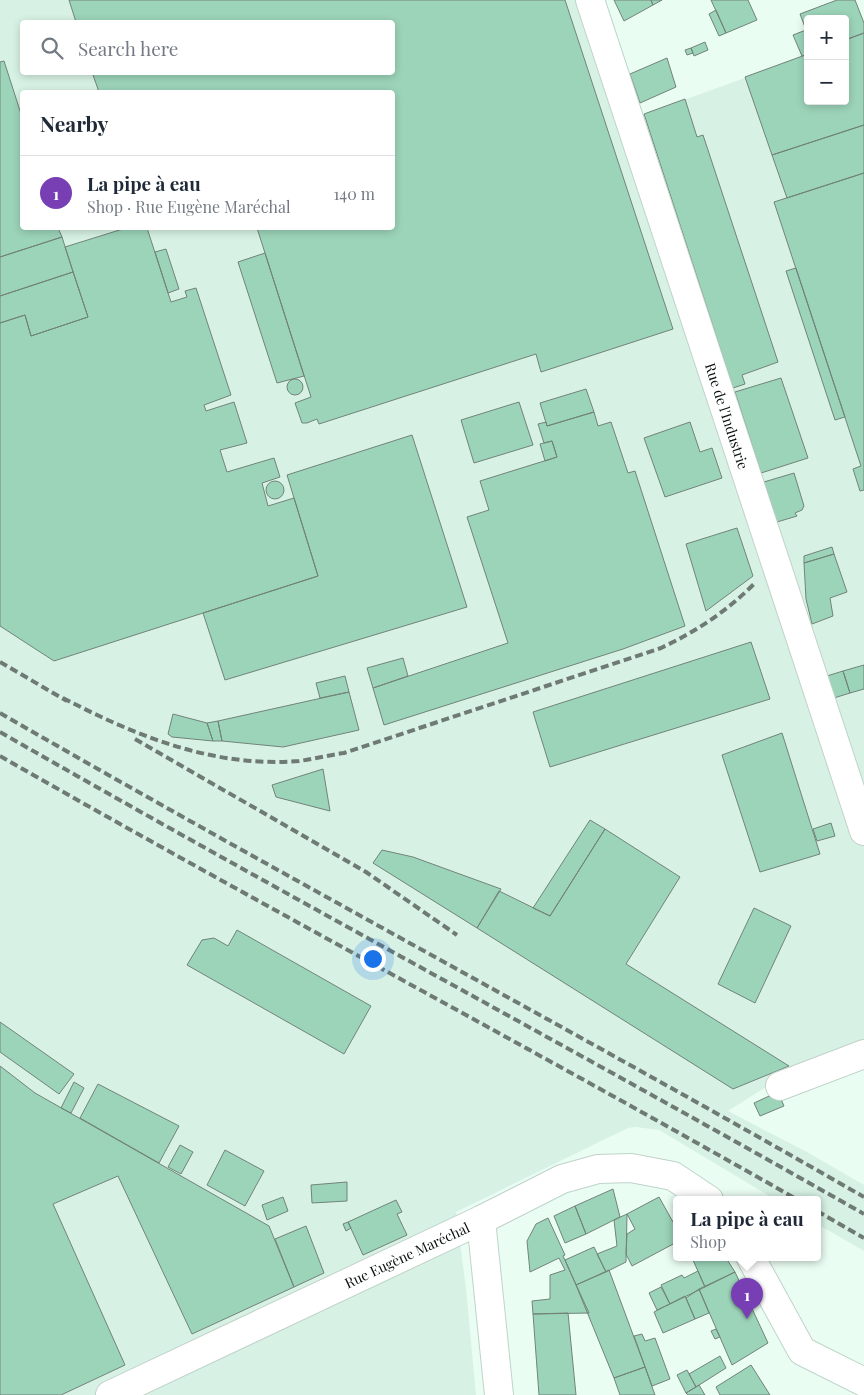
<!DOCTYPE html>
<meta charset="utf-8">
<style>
:root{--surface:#fff;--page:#f6f6f7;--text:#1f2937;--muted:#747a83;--line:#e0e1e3;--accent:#783eb4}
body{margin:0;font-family:"Playfair Display",serif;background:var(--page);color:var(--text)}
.controls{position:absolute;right:15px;top:15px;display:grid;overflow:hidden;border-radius:5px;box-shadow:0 2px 8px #0003}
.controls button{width:45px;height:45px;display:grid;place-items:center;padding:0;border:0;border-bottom:1px solid var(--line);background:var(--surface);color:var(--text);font:25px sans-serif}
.you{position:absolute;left:372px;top:958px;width:18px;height:18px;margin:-12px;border:4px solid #fff;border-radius:50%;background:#1a73e8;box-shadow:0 0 0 8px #1a73e833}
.badge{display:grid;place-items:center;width:32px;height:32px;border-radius:50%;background:var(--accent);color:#fff;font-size:16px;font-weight:700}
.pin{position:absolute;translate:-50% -41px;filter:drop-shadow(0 1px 2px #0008)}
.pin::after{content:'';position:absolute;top:26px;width:18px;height:15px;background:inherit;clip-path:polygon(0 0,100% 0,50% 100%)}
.popup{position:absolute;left:673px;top:1196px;width:148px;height:65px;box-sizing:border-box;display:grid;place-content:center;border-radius:5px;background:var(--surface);filter:drop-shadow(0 1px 4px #0005);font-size:16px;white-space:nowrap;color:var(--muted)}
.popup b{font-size:19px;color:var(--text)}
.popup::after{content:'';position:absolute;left:50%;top:100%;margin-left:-10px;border:10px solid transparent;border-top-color:var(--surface)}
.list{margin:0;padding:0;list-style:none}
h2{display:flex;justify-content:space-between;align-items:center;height:65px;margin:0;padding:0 20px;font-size:21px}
h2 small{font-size:16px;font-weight:400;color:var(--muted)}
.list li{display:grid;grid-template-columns:32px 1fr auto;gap:15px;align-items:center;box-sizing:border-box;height:75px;padding:0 20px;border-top:1px solid var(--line)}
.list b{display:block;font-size:19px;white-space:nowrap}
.list p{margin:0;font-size:16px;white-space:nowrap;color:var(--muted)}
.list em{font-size:16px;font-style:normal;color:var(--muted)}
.icon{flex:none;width:28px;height:28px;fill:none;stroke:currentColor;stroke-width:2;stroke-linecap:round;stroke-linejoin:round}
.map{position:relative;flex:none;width:864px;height:1395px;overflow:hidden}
.search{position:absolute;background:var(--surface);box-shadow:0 2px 8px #0003;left:20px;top:20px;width:375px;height:55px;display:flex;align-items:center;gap:12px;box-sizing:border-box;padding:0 18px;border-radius:5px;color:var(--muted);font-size:19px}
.panel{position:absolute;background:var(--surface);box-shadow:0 2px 8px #0003;left:20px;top:90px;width:375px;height:140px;border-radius:5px}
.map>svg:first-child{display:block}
.built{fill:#d7f2e4;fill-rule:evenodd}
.building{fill:#9cd4b9;stroke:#72837a}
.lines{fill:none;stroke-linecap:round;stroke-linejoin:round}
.minor-casing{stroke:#c0d3c9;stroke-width:30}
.minor{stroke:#fff;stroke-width:28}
.rail{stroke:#6e7a73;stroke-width:4;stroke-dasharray:8 4;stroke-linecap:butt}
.labels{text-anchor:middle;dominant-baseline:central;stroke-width:4;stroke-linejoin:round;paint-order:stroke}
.street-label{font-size:14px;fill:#09100c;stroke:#fff}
</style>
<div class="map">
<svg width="864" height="1395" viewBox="0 0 864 1395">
<rect width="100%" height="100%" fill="#eafdf3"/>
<!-- built -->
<path class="built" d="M0 0H586L626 121 808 55V101H845L864 35V1041L804 1063 728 1111 807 1152 864 1185V1251L817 1224V1200H776L659 1130 636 1127 628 1128 456 1212 466 1288 476 1395H0ZM22 22H392V72H22ZM22 92H392V228H22Z"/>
<!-- building -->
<path class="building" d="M69 0H565L673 329 541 372 536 354 319 424 317 419 307 423H302L295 403 311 397 257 228H392V92H99L92 72H392V22H76Z
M614 0H651L653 5 624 21Z
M651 0H662L653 5Z
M711 0H748L757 20 726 33Z
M837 0H855L864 23V33L845 40V19H808V54L802 56 793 35 806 30 800 14Z
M716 10 726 33 719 36 709 14Z
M864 33V125L772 155 745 77 808 54V101H845V40Z
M705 42 708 50 694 56 691 48Z
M691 48 693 53 687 55 685 50Z
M667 58 676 87 640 103 630 74Z
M4 61 22 117V228H58L62 237 0 257V62Z
M685 99 697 137 703 135 778 362 742 375 745 384 733 388 644 114Z
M864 125V173L787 198 772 155Z
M864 173V490L860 491 853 469 861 466 774 202Z
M126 228H147L171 302 187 297 185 291 196 288 231 395 204 405 206 411 234 402 247 443 220 450 227 472 274 458 280 477 262 483 268 506 294 498 318 576 54 661 0 626V323L25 315 31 336 88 317 65 247Z
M62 237 73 272 0 296V257Z
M166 249 179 289 168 293 155 252Z
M265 253 304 376 277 383 238 262Z
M796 268 845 417 835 420 786 271Z
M73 272 88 317 31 336 25 315 0 323V296Z
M781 378 808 458 761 473 735 392Z
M287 387a8 8 0 1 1 16 0a8 8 0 1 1-16 0Z
M586 389 594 412 547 426 540 403Z
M519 402 533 445 474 463 461 420Z
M594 412 598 426 611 422 628 473 635 471 685 626 623 649 384 725 373 688 508 643 467 517 489 510 480 481 557 457 552 441 544 443 538 424 546 422 547 426Z
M690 422 700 452 712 448 722 478 665 497 644 438Z
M412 435 467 607 225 680 203 613 318 576 287 475Z
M552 441 557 457 545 461 540 444Z
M794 473 804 506 802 510 795 513 797 516 777 522 764 482Z
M266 490a9 9 0 1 1 18 0a9 9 0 1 1-18 0Z
M737 528 753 576 706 611 686 544Z
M832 547 834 554 804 563V556Z
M834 554 847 592 830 598 833 616 812 624 806 599 804 563Z
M751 642 770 699 550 767 533 712Z
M403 658 408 676 373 688 367 668Z
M864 665V689L850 693 843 671Z
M843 671 850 693 834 698 827 676Z
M345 676 349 692 320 698 316 683Z
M349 692 359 730 283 747 222 741 218 721Z
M173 714 207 723 213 741 172 737 168 734Z
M218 721 222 741H213L207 723Z
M782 733 820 854 760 872 722 755Z
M323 769 330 811 276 797 272 785Z
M590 820 605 829 550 916 533 908Z
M831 823 835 836 817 841 813 829Z
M605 829 680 877 626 964 789 1066 733 1089 477 928 499 891 550 916Z
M382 850 413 857 501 889 477 928 373 863Z
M754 908 791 926 755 1003 718 984Z
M237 930 371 1006 344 1054 187 965 202 940 214 938 228 946Z
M0 1022 74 1074 59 1094 0 1052Z
M0 1066 35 1093 269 1226 294 1287 192 1334 118 1176 53 1204 125 1365 61 1395H0Z
M74 1082 84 1088 71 1113 61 1108Z
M98 1084 179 1126 159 1163 80 1118Z
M778 1092 784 1106 760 1116 754 1103Z
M180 1145 193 1152 181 1174 168 1167Z
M225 1150 264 1171 245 1206 207 1185Z
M347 1182V1201L312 1203 311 1185Z
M613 1189 620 1217 586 1234 575 1206Z
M283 1197 288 1211 267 1220 262 1205Z
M659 1197 673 1222 677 1220V1242L632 1266 626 1254 627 1234 635 1229 627 1214Z
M396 1200 402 1212 397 1214 407 1235 363 1255 348 1222Z
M575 1206 586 1234 565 1243 554 1216Z
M627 1214 626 1262 606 1272 597 1254 617 1246 614 1220Z
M548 1218 565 1255 563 1256 589 1313 533 1314 532 1301 550 1299V1275L565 1270 559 1258 530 1272 527 1241 536 1224Z
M348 1222 351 1228 346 1231 343 1224Z
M306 1226 324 1273 294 1287 275 1239Z
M594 1247 606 1272 576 1285 565 1260Z
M698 1258H726L735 1272 705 1287 693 1260Z
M609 1270 645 1367 614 1378 576 1285Z
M698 1271 705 1287 670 1304 661 1285 682 1275 684 1278Z
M735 1272 768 1343 732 1365 699 1289Z
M661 1287 670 1304 657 1310 649 1293Z
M699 1289 709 1313 695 1319 686 1298Z
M685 1296 695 1319 663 1333 654 1312Z
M568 1313 576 1395H539L533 1314Z
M716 1329 720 1337 715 1339 711 1331Z
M642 1334 645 1341 655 1338 670 1379 652 1386 634 1336Z
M720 1356 726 1368 696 1387 689 1374Z
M751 1365 770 1395H720L716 1387Z
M645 1367 655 1395H620L614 1378Z
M687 1370 696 1387 686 1393 677 1375Z
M699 1385 705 1395H688L686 1393Z"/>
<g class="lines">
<defs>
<path id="minor" d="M590 0 864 831
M780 1086 864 1054
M481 1220 499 1395
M751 1258 802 1351 864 1382
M110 1395 481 1220 562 1179 598 1169 631 1168 673 1176 709 1200"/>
</defs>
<!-- minor casing -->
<use href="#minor" class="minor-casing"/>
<!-- minor -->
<use href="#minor" class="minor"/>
<!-- rail -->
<path class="rail" d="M0 662 67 701
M63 698C136 736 214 768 299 761 314 759 329 755 344 753L661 648C697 631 727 611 755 583
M0 713C286 878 578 1033 864 1197
M0 732C286 896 577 1051 864 1214
M135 739 366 872 457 935
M0 756C264 907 533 1049 798 1200
M817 1211 864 1238"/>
</g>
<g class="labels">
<!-- street labels -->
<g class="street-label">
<text transform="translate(727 416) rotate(72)">Rue de l'Industrie</text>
<text transform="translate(407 1255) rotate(-25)">Rue Eugène Maréchal</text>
</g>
</g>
</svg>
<div class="controls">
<button>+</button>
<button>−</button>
</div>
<div class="you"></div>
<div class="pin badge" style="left:747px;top:1319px">1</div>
<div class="popup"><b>La pipe à eau</b>Shop</div>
<div class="search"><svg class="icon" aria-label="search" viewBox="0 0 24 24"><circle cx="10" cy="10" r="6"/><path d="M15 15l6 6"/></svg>Search here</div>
<section class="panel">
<h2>Nearby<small></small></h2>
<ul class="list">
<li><span class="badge">1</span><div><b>La pipe à eau</b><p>Shop · Rue Eugène Maréchal</p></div><em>140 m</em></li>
</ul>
</section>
</div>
